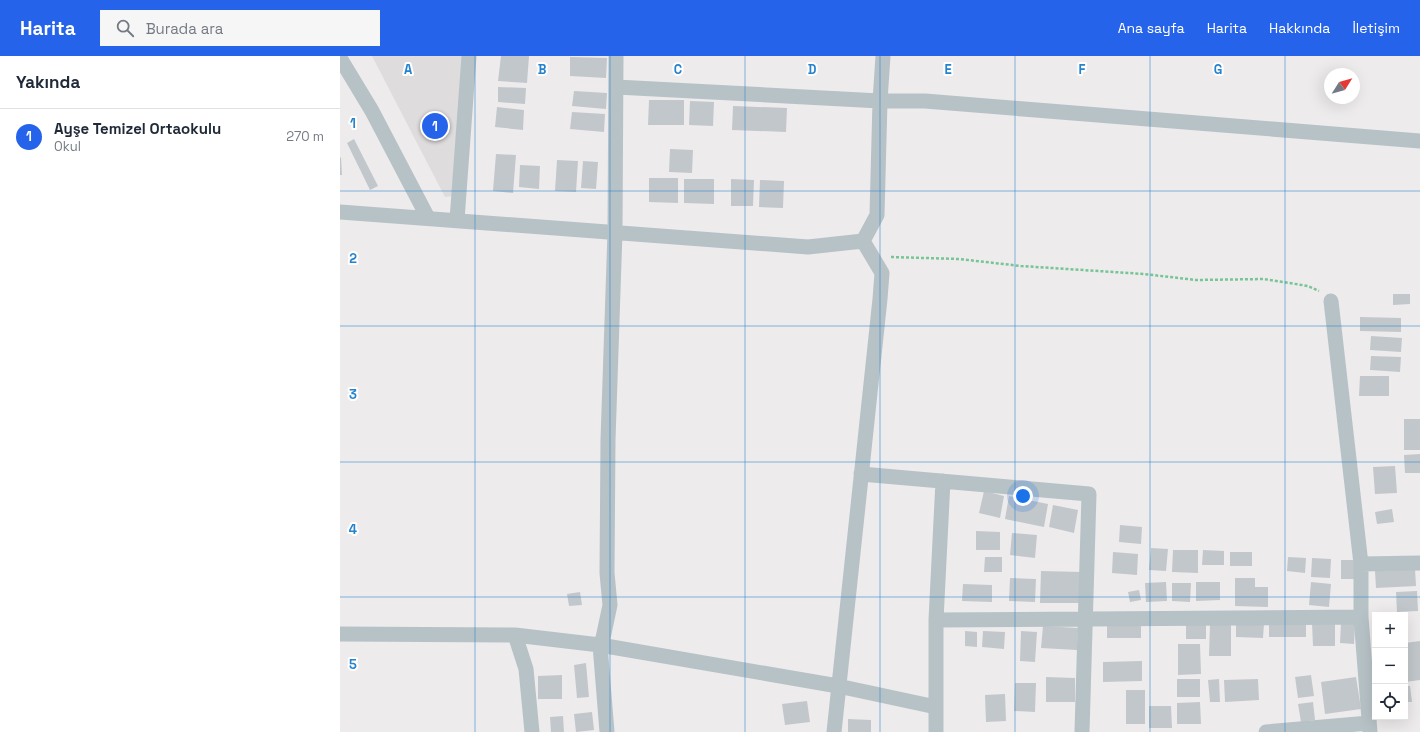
<!DOCTYPE html>
<html lang="tr">
<meta charset="utf-8">
<style>
:root{--surface:#fff;--page:#f6f6f7;--text:#1f2937;--muted:#747a83;--line:#e0e1e3;--accent:#2563eb}
body{margin:0;font-family:"Space Grotesk",sans-serif;background:var(--page);color:var(--text)}
.controls{position:absolute;right:12px;bottom:12px;display:grid;overflow:hidden;border-radius:0px;box-shadow:0 4px 16px #0002}
.controls button{width:36px;height:36px;display:grid;place-items:center;padding:0;border:0;border-bottom:1px solid var(--line);background:var(--surface);color:var(--text);font:20px sans-serif}
.compass{position:absolute;left:984px;top:12px;width:36px;height:36px;border-radius:50%;background:var(--surface);box-shadow:0 4px 16px #0002;rotate:53deg}
.you{position:absolute;left:683px;top:440px;width:14px;height:14px;margin:-10px;border:3px solid #fff;border-radius:50%;background:#1a73e8;box-shadow:0 0 0 6px #1a73e833}
.badge{display:grid;place-items:center;width:26px;height:26px;border-radius:50%;background:var(--accent);color:#fff;font-size:13px;font-weight:700}
.pin{position:absolute;translate:-50% -50%;border:2px solid #fff;box-shadow:0 1px 4px #0006}
.list{margin:0;padding:0;list-style:none}
h2{display:flex;justify-content:space-between;align-items:center;height:52px;margin:0;padding:0 16px;font-size:17px}
h2 small{font-size:13px;font-weight:400;color:var(--muted)}
.list li{display:grid;grid-template-columns:26px 1fr auto;gap:12px;align-items:center;box-sizing:border-box;height:56px;padding:0 16px;border-top:1px solid var(--line)}
.list b{display:block;font-size:15px;white-space:nowrap}
.list p{margin:0;font-size:13px;white-space:nowrap;color:var(--muted)}
.list em{font-size:13px;font-style:normal;color:var(--muted)}
.icon{flex:none;width:22px;height:22px;fill:none;stroke:currentColor;stroke-width:2;stroke-linecap:round;stroke-linejoin:round}
.map{position:relative;flex:none;width:1080px;height:676px;overflow:hidden}
header{display:flex;align-items:center;gap:24px;box-sizing:border-box;height:56px;padding:0 20px;background:var(--accent);color:#fff}
header strong{font-size:19px}
nav{display:flex;gap:22px;margin-inline-start:auto;font-size:14px}
.search{width:280px;height:36px;background:var(--page);display:flex;align-items:center;gap:10px;box-sizing:border-box;padding:0 14px;border-radius:0px;color:var(--muted);font-size:15px}
main{display:flex}
aside{flex:1;background:var(--surface)}
.map>svg:first-child{display:block}
.education{fill:#dfdcdd}
.building{fill:#c2c7cb}
.lines{fill:none;stroke-linecap:round;stroke-linejoin:round}
.path{stroke:#76c595;stroke-width:2.5;stroke-dasharray:3 2;stroke-linecap:butt}
.minor{stroke:#b7c2c7;stroke-width:15}
.grid{fill:none;stroke:#2583ce;stroke-width:1;stroke-opacity:0.55}
.grid-label{font-size:13px;text-anchor:middle;font-weight:bold;fill:#2583ce;stroke:#fff;stroke-width:4;stroke-linejoin:round;paint-order:stroke}
</style>
<header>
<strong>Harita</strong>
<div class="search"><svg class="icon" aria-label="search" viewBox="0 0 24 24"><circle cx="10" cy="10" r="6"/><path d="M15 15l6 6"/></svg>Burada ara</div>
<nav><a>Ana sayfa</a><a>Harita</a><a>Hakkında</a><a>İletişim</a></nav>
</header>
<main>
<aside>
<h2>Yakında<small></small></h2>
<ul class="list">
<li><span class="badge">1</span><div><b>Ayşe Temizel Ortaokulu</b><p>Okul</p></div><em>270 m</em></li>
</ul>
</aside>
<div class="map">
<svg width="1080" height="676" viewBox="0 0 1080 676">
<rect width="100%" height="100%" fill="#eeebec"/>
<!-- education -->
<path class="education" d="M32 0H125L120 139 105 141Z"/>
<!-- building -->
<path class="building" d="M161 0H189L187 27 158 25Z
M230 1 267 2 266 22 230 20Z
M158 31 186 32 185 48 158 46Z
M234 35 267 37 266 53 232 50Z
M309 44H344V69H308Z
M350 45 374 46 373 70 349 69Z
M393 50 447 52 446 76 392 74Z
M157 51 184 54 183 74 155 71Z
M232 56 265 58 264 76 230 73Z
M14 83 38 130 30 134 7 87Z
M330 93 353 94 352 117 329 116Z
M156 98 176 99 173 137 153 135Z
M1 101 2 119H0V102Z
M217 104 238 105 236 136 215 135Z
M243 105 258 106 256 133 241 132Z
M180 109 200 110 199 133 179 131Z
M309 122H338V147L309 146Z
M344 123H374V148L344 147Z
M391 123 414 124 413 150H391Z
M420 124 444 125 443 152 419 151Z
M1053 238H1070V248L1053 249Z
M1020 261 1061 262V276L1020 275Z
M1031 280 1062 282 1061 296 1030 294Z
M1031 300 1061 301 1060 316 1030 314Z
M1020 320H1049V340H1019Z
M1064 363H1080V394H1064Z
M1080 398V417H1065L1064 399Z
M1055 410 1057 437 1035 438 1033 411Z
M644 435 664 440 660 462 639 457Z
M669 440 708 448 704 471 665 463Z
M713 449 738 454 734 477 709 471Z
M1052 453 1054 466 1037 468 1035 456Z
M780 469 802 471 801 488 779 486Z
M636 475 660 476V494H636Z
M672 477 697 479 695 502 670 499Z
M811 492 828 493 826 515 809 514Z
M833 494H858V517L832 516Z
M863 494 884 495V509H862Z
M773 496 798 498 797 519 772 517Z
M890 496H912V510H890Z
M645 501H662V516H644Z
M948 501 966 502 965 517 947 515Z
M972 502 991 503 990 522 971 521Z
M1001 504H1015L1016 523H1001Z
M1075 513 1076 530 1036 532 1035 515Z
M701 515 742 516 741 547H700Z
M670 522 696 523 695 546 669 545Z
M895 522H915V531H928V551L895 550Z
M826 526 827 545 806 546 805 527Z
M856 526H880V544L856 545Z
M971 526 991 528 989 551 969 549Z
M832 527H851L850 546 832 545Z
M623 528 652 529V546L622 545Z
M799 534 801 544 790 546 788 536Z
M1077 535 1078 555 1057 556 1056 536Z
M240 536 242 549 229 550 227 538Z
M767 564 801 565V582H767Z
M846 567H866V583H846Z
M896 567 924 568 923 582 896 581Z
M929 567H966V581H929Z
M972 567H995V590H973Z
M1001 567 1015 568 1014 588 1000 587Z
M870 568H891V600H869Z
M703 570 738 572 737 594 701 592Z
M625 575 637 576V591L625 590Z
M643 575 665 576 664 593 642 591Z
M681 575 697 576 695 606 680 605Z
M1080 585V624L1065 626V587Z
M838 588H860L861 618 838 619Z
M802 605V625L763 626V606Z
M246 607 249 641 237 642 234 609Z
M222 619V643H198V620Z
M971 619 974 640 958 642 955 621Z
M706 621 735 622V646H706Z
M1016 621 1021 653 985 658 981 626Z
M837 623H860V641H837Z
M879 623 880 646H870L868 624Z
M918 623 919 644 885 646 884 624Z
M675 627H696L695 656 674 655Z
M1065 630H1070L1072 646H1065Z
M786 634H805V668H786Z
M665 638 666 665 646 666 645 639Z
M467 645 470 666 445 669 442 648Z
M860 646 861 668H837V647Z
M973 646 975 664 961 666 958 648Z
M809 650H831L832 672H809Z
M252 656 254 674 236 676 234 658Z
M223 660 224 676H211L210 661Z
M508 663 531 664V676H508Z"/>
<g class="lines">
<!-- path -->
<path class="path" d="M551 201 619 203 681 210 804 218 856 224 924 223 968 230 979 235"/>
<!-- minor -->
<path class="minor" d="M0 2 32 55 88 162
M276 31 540 45H585L1080 85
M0 156 468 191 523 185 537 159 540 45 543 0
M117 164 129 0
M991 245 1021 508V561L1030 676
M521 418 749 438 742 676
M1021 508 1080 507
M596 564 1021 561
M0 578 175 579 260 589 498 630 596 651
M175 579 186 613 192 676
M267 676 260 589 263 582 270 549 267 517 268 384 275 176 276 0
M494 676 540 243 542 217 523 185
M596 676V564L603 425
M926 676 1029 667"/>
</g>
<!-- grid -->
<path class="grid" d="M135 0V676M270 0V676M405 0V676M540 0V676M675 0V676M810 0V676M945 0V676M0 135H1080M0 270H1080M0 406H1080M0 541H1080"/>
<g class="grid-label">
<text x="68" y="18">A</text>
<text x="202" y="18">B</text>
<text x="338" y="18">C</text>
<text x="472" y="18">D</text>
<text x="608" y="18">E</text>
<text x="742" y="18">F</text>
<text x="878" y="18">G</text>
<text x="13" y="72">1</text>
<text x="13" y="207">2</text>
<text x="13" y="343">3</text>
<text x="13" y="478">4</text>
<text x="13" y="613">5</text>
</g>
</svg>
<div class="controls">
<button>+</button>
<button>−</button>
<button><svg class="icon" aria-label="locate" viewBox="0 0 24 24"><circle cx="12" cy="12" r="6"/><path d="M12 2v4M12 18v4M2 12h4M18 12h4"/></svg></button>
</div>
<svg class="compass" viewBox="-18 -18 36 36"><path d="M0-13l5 13h-10z" fill="#e53935"/><path d="M0 13l5-13h-10z" fill="#747a83"/></svg>
<div class="you"></div>
<div class="pin badge" style="left:95px;top:70px">1</div>
</div>
</main>
